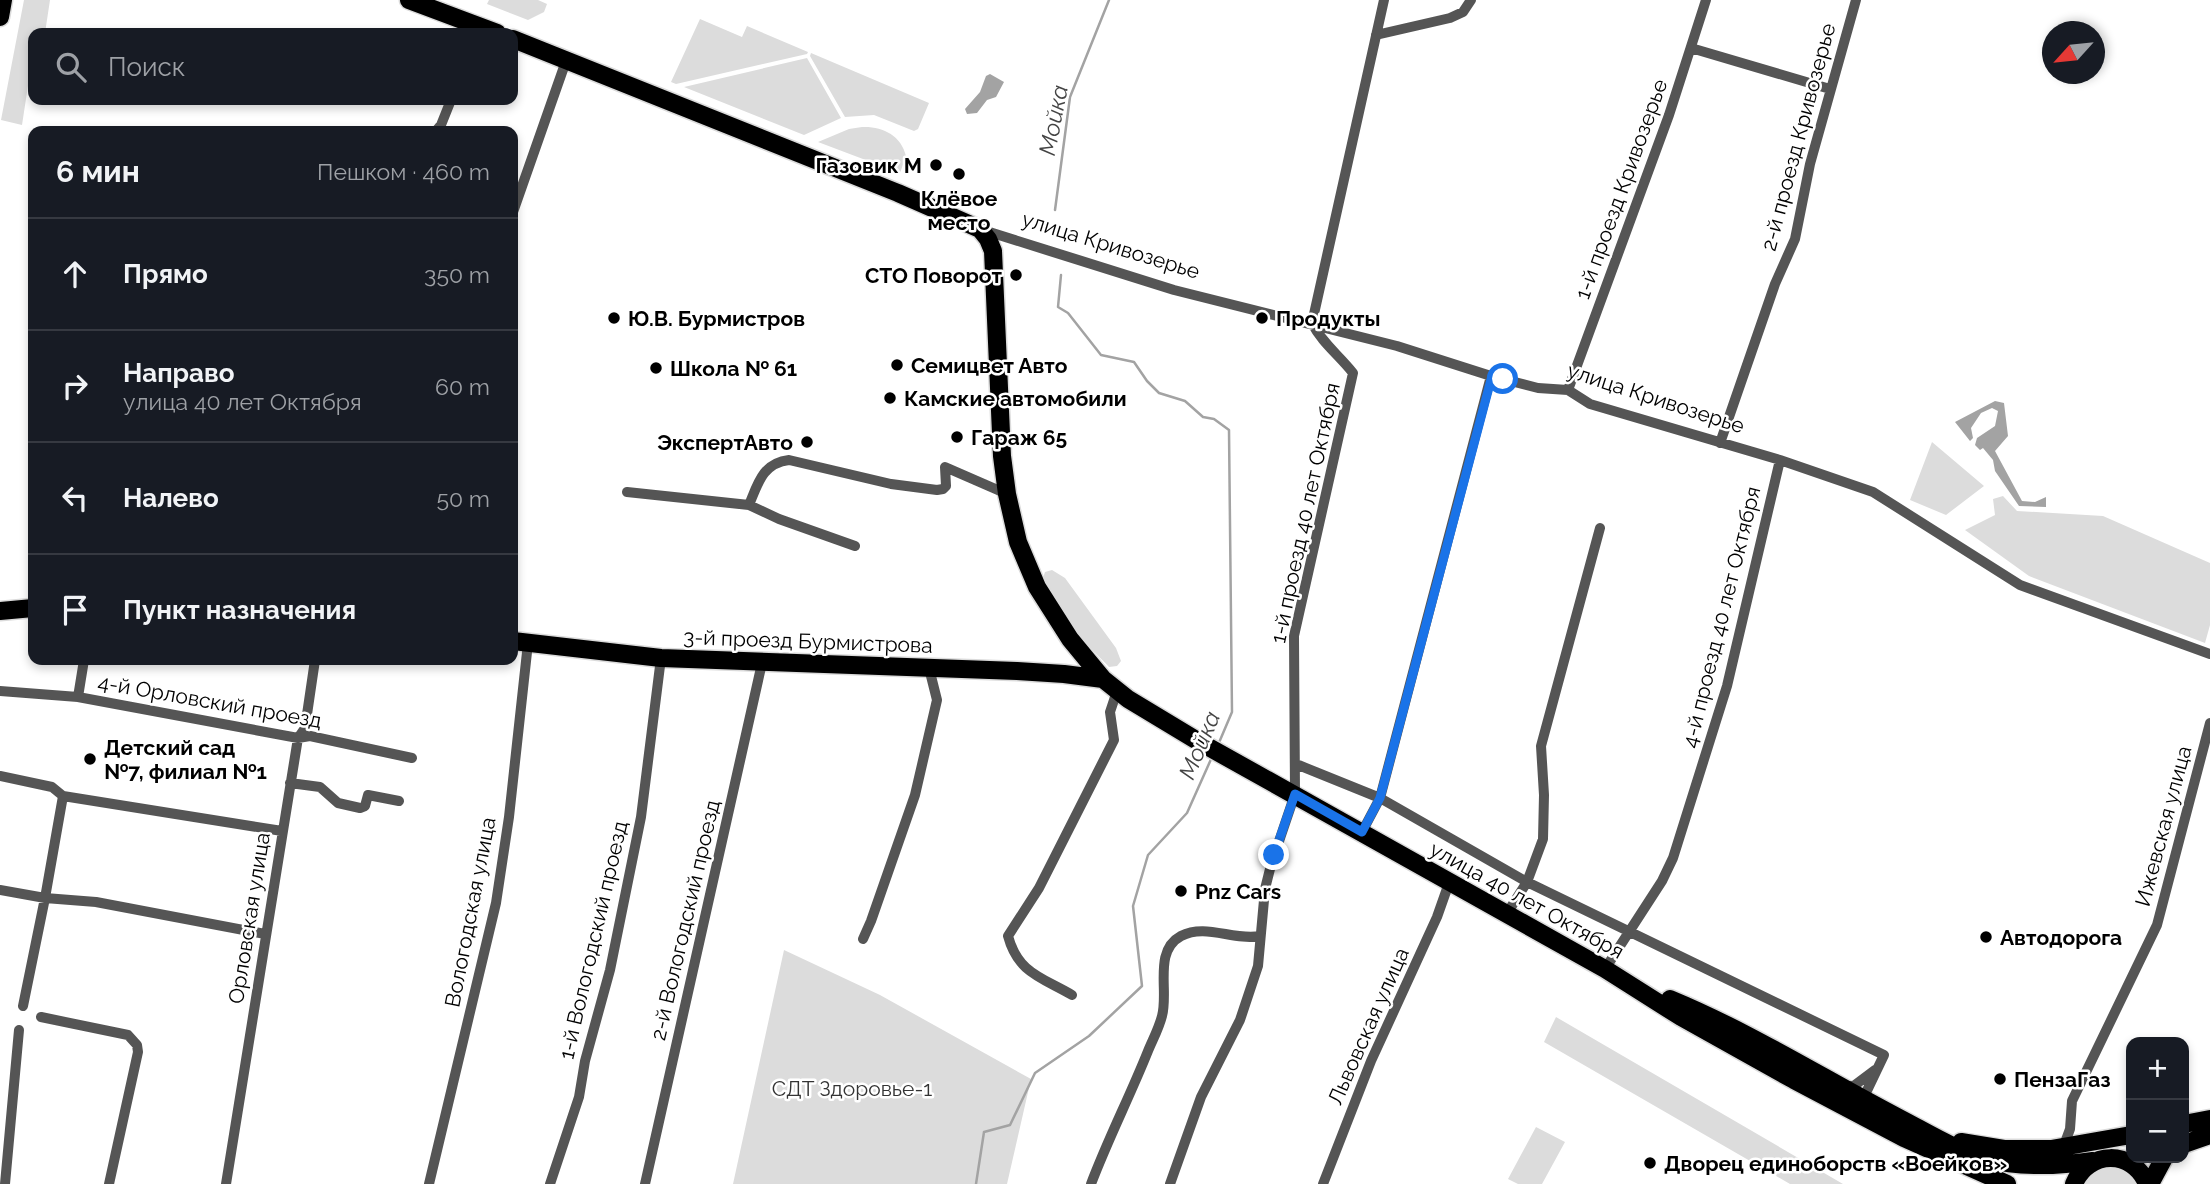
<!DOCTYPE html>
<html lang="ru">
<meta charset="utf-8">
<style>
:root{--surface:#171b24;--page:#20242c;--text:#f1f3f6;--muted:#9ea1a6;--line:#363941}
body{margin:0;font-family:Raleway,sans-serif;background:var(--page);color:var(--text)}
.controls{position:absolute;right:21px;bottom:21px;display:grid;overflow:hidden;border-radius:14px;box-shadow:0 4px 10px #0003}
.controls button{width:63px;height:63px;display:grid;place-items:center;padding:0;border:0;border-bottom:2px solid var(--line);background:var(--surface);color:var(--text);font:35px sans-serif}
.compass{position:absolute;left:2042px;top:21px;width:63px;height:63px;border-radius:50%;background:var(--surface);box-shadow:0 4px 10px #0003;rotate:243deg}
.stop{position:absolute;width:21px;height:21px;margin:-16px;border:5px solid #1a73e8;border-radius:50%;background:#fff}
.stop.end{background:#1a73e8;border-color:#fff;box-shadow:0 2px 7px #0008}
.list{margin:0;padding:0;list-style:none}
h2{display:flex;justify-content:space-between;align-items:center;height:91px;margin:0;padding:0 28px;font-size:30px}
h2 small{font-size:23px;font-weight:400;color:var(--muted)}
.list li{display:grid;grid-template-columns:46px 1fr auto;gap:21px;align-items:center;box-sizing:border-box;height:112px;padding:0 28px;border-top:2px solid var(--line)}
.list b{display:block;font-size:26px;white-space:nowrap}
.list p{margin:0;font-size:23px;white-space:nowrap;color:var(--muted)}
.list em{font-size:23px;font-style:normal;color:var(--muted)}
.icon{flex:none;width:38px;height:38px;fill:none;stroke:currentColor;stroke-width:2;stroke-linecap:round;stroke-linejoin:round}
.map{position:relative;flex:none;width:2210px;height:1184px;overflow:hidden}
.search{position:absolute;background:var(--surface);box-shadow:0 4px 10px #0003;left:28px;top:28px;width:490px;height:77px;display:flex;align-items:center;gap:18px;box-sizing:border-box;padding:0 24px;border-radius:14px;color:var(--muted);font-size:26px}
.panel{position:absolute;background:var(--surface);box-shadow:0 4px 10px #0003;left:28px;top:126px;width:490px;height:539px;border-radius:14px}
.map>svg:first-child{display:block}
.green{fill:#dcdcdc}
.water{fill:#a3a3a3}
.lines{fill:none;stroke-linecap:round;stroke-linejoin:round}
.stream{stroke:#a3a3a3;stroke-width:2.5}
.primary-casing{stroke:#dbdbdb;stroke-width:21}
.street{stroke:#555;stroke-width:10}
.primary{stroke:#000;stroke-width:18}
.route{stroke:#1a73e8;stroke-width:9}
.poi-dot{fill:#000;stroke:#fff;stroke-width:2.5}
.labels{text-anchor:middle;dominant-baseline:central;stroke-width:5;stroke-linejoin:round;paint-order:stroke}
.street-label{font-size:21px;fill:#000;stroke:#fff}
.poi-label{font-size:21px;font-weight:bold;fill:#000;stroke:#fff;text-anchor:start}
.park-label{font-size:21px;fill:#333;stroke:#fff}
.water-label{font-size:23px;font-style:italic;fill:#444;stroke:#fff}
</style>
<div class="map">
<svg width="2210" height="1184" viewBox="0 0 2210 1184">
<rect width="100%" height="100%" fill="#fff"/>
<!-- green -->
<path class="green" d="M24 0H50L45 33H33V53L22 125 1 120Z
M489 0H538L547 4 544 12 528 20 487 4Z
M700 19 742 37 747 26 808 52 807 54 676 84 671 82Z
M811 53 929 103 918 129 914 131 874 115 845 117 810 56Z
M807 58 841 118 804 135 684 87Z
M862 127C882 126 901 135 906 156L900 173 818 142 849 129Z
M1932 442 1984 486 1946 515 1910 500Z
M2003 496 2017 511 2103 516 2210 563V625L2205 643 2029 576 1965 530 1995 515 1993 499Z
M1052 570 1065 578 1116 648 1121 661 1117 666 1109 667 1066 623 1043 578 1045 572Z
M784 950 880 995 1031 1079 1007 1184H733Z
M1556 1017 1843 1184H1790L1544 1042Z
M1536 1127 1565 1142 1542 1184H1518L1508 1179Z
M2119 1164 2141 1184H2080L2091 1170Z"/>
<!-- water -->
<path class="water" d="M990 74 1004 82 996 97 987 100 977 113 967 114 965 109 980 92 986 76Z
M1995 401 2004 403 2008 436 1995 451 2022 501 2035 502 2046 497V507L2019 506 1995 471 1993 460 1983 448 1980 450 1975 445 1977 438 1995 426 1998 411 1992 408 1981 413 1971 428 1973 438 1970 441 1955 422Z"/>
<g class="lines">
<!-- stream -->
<path class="stream" d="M1055 210 1070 97 1109 0
M1061 275 1058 307 1068 313 1101 355 1134 362 1147 381 1159 393 1185 401 1203 417 1214 419 1229 430 1232 712 1218 745
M976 1184 984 1132 1010 1125 1035 1073 1089 1036 1142 986 1133 906 1148 855 1187 813 1212 757"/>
<defs>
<path id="primary" d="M409 0 497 33
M0 17 3 0
M513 39 898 193 980 229 988 239 993 251 1002 456 1007 494 1018 542 1037 587 1070 639 1103 679 1128 699 1196 740 1605 969 1681 1017 1794 1080 1904 1138 2007 1184
M0 611 33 608
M513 641 661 658 1017 671 1064 674 1103 679
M1670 999C1750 1032 1824 1079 1901 1119 1928 1133 1957 1151 1987 1159 2022 1168 2058 1166 2093 1161
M2184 1124 2210 1119
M1961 1142 2004 1149H2051L2131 1135
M2184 1144 2210 1135
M2074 1184C2088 1150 2133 1149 2147 1184
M2150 1184 2164 1158"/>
</defs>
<!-- primary casing -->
<use href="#primary" class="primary-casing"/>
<!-- street -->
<path class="street" d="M1376 35 1450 18 1463 12 1471 0
M1691 48 1830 89
M436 131 441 125 451 100
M513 212 566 61
M983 230 1174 290 1397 346 1491 376 1538 388 1568 390 1590 404 1780 460 1873 492 2020 585 2210 654
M1568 390 1669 115 1706 0
M1720 443 1775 284 1795 239 1810 164 1856 0
M627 492 749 505 779 519 855 546
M749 505C758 483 763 463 789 460L891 484 937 490 943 489 946 486 945 467 1007 494
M0 691 78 697 298 738 310 736 412 758
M78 697 84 660
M1296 764 1380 798 1527 882 1884 1055 1862 1101
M0 776 52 787 63 796 282 831
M290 783 320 787 338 803 360 808 365 806 368 795 399 801
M1362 832 1380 798 1491 376
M0 890 45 898 96 902 265 934
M1506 915 1527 882 1543 839 1544 795 1541 746 1600 528
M863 939 871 921 915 795 937 700 929 668
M1605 969 1662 881 1673 858 1727 686 1780 460
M1072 995C1041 977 1018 973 1008 936L1039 888 1114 740 1110 712 1117 691
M23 1006 45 898 63 796
M41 1017 128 1035 137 1045 138 1052 109 1184
M1844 1088 1855 1085 1875 1070
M2063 1148 2070 1129 2072 1101 2157 925 2210 723
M5 1184 19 1030
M226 1184 298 738 305 728 315 660
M429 1184 496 903 509 817 528 643
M550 1184 579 1097 585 1061 610 970 641 817 661 658
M645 1184 762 663
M1091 1184C1108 1139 1130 1096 1148 1051 1153 1039 1159 1028 1162 1016 1169 991 1153 951 1181 936 1206 923 1233 941 1260 936
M1170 1184 1201 1097 1240 1020 1258 966 1265 889 1271 865 1295 794 1294 636 1353 373C1339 355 1322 343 1312 323L1384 0
M1323 1184 1371 1061 1437 917 1449 883"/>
<!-- primary -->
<use href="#primary" class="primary"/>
</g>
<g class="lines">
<!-- route -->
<path class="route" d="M1274 855 1295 794 1362 832 1380 798 1492 376 1503 379"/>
</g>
<!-- markers -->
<g class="poi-dot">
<circle cx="936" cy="165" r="7"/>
<circle cx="959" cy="174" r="7"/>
<circle cx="1016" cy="275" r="7"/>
<circle cx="614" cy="318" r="7"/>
<circle cx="1262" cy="318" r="7"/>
<circle cx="897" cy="365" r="7"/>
<circle cx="656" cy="368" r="7"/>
<circle cx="890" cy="398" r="7"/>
<circle cx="957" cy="437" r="7"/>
<circle cx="807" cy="442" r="7"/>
<circle cx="90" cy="759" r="7"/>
<circle cx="1181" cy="891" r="7"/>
<circle cx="1986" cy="937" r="7"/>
<circle cx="2000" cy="1079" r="7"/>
<circle cx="1650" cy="1163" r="7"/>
</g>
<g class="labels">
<!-- street labels -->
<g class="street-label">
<text transform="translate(1798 137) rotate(-75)">2-й проезд Кривозерье</text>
<text transform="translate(1621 189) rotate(-70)">1-й проезд Кривозерье</text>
<text transform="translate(1111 245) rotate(17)">улица Кривозерье</text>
<text transform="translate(1656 398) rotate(18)">улица Кривозерье</text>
<text transform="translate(1305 513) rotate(-78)">1-й проезд 40 лет Октября</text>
<text transform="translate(1721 617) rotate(-76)">4-й проезд 40 лет Октября</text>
<text transform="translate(808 641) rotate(2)">3-й проезд Бурмистрова</text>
<text transform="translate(210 701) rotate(10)">4-й Орловский проезд</text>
<text transform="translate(2163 826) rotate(-75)">Ижевская улица</text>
<text transform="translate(1527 900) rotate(29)">улица 40 лет Октября</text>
<text transform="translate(470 912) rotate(-79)">Вологодская улица</text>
<text transform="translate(249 918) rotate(-81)">Орловская улица</text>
<text transform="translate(685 920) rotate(-77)">2-й Вологодский проезд</text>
<text transform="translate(593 940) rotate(-77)">1-й Вологодский проезд</text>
<text transform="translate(1368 1026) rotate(-66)">Львовская улица</text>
</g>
<!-- poi labels -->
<g class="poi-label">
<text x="922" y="165" text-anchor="end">Газовик М</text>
<text x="959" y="198" text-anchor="middle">Клёвое<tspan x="959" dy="24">место</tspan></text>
<text x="1002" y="275" text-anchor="end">СТО Поворот</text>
<text x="628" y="318">Ю.В. Бурмистров</text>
<text x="1276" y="318">Продукты</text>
<text x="911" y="365">Семицвет Авто</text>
<text x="670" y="368">Школа № 61</text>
<text x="904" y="398">Камские автомобили</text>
<text x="971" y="437">Гараж 65</text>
<text x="793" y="442" text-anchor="end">ЭкспертАвто</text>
<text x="104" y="747">Детский сад<tspan x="104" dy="24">№7, филиал №1</tspan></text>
<text x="1195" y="891">Pnz Cars</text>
<text x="2000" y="937">Автодорога</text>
<text x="2014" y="1079">ПензаГаз</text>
<text x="1664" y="1163">Дворец единоборств «Воейков»</text>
</g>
<!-- park labels -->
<g class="park-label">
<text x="852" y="1088">СДТ Здоровье-1</text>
</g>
<!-- water labels -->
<g class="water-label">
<text transform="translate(1053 120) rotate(-79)">Мойка</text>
<text transform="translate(1199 745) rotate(-67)">Мойка</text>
</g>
</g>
</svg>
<div class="controls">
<button>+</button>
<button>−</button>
</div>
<svg class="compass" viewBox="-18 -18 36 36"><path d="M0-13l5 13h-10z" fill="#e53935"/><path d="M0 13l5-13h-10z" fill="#9ea1a6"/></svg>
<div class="stop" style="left:1503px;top:379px"></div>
<div class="stop end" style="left:1274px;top:855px"></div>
<div class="search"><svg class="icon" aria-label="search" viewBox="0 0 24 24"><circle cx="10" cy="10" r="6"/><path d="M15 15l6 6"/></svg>Поиск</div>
<section class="panel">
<h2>6 мин<small>Пешком · 460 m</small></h2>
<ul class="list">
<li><svg class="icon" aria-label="ahead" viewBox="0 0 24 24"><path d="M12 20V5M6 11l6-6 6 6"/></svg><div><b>Прямо</b></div><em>350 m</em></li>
<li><svg class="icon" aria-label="right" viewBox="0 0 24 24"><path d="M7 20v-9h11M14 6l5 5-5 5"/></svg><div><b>Направо</b><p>улица 40 лет Октября</p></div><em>60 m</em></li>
<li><svg class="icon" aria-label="left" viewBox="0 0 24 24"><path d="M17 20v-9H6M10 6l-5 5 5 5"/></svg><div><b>Налево</b></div><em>50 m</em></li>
<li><svg class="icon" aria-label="arrive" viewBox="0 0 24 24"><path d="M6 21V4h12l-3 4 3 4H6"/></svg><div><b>Пункт назначения</b></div></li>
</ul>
</section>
</div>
